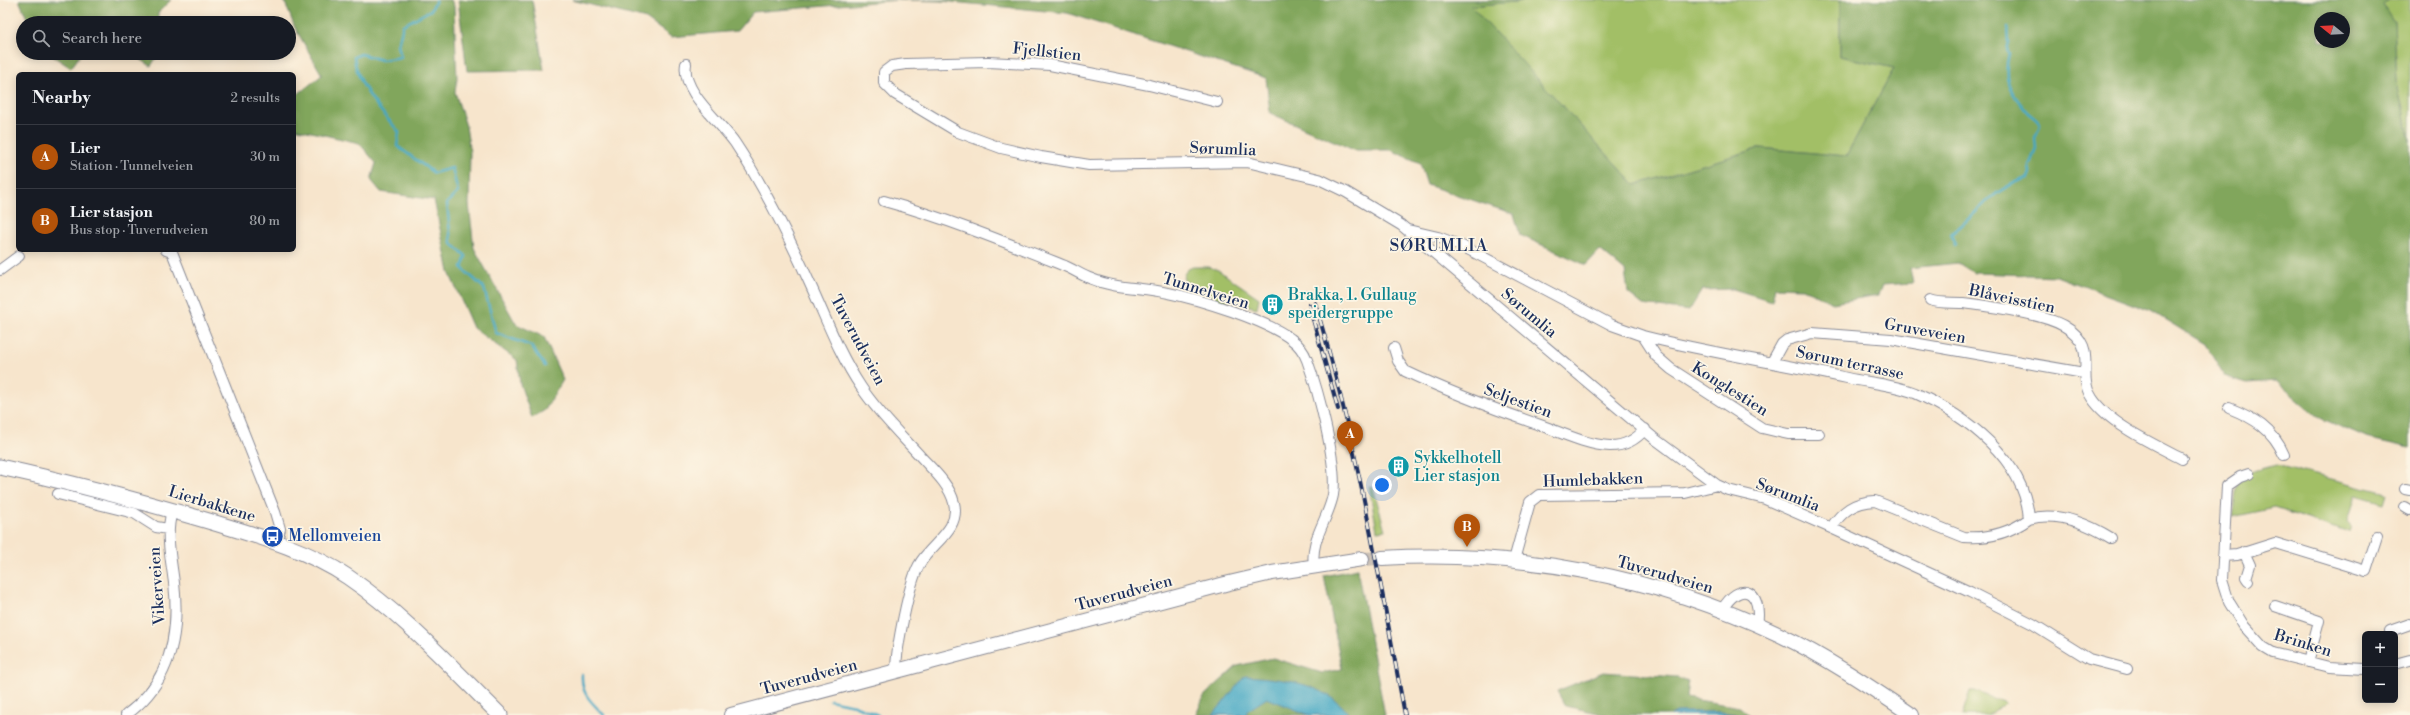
<!DOCTYPE html>
<meta charset="utf-8">
<style>
:root{--surface:#171b24;--page:#242831;--text:#f1f3f6;--muted:#9ea1a6;--line:#363941;--accent:#b45309}
body{margin:0;font-family:"Libre Bodoni",serif;background:var(--page);color:var(--text)}
.controls{position:absolute;right:12px;bottom:12px;display:grid;overflow:hidden;border-radius:6px;box-shadow:0 2px 10px #0003}
.controls button{width:36px;height:36px;display:grid;place-items:center;padding:0;border:0;border-bottom:1px solid var(--line);background:var(--surface);color:var(--text);font:20px sans-serif}
.compass{position:absolute;left:2314px;top:12px;width:36px;height:36px;border-radius:50%;background:var(--surface);box-shadow:0 2px 10px #0003;rotate:288deg}
.you{position:absolute;left:1382px;top:485px;width:14px;height:14px;margin:-10px;border:3px solid #fff;border-radius:50%;background:#1a73e8;box-shadow:0 0 0 6px #1a73e833}
.badge{display:grid;place-items:center;width:26px;height:26px;border-radius:50%;background:var(--accent);color:#fff;font-size:13px;font-weight:700}
.pin{position:absolute;translate:-50% -33px;filter:drop-shadow(0 1px 2px #0008)}
.pin::after{content:'';position:absolute;top:21px;width:14px;height:12px;background:inherit;clip-path:polygon(0 0,100% 0,50% 100%)}
.list{margin:0;padding:0;list-style:none}
h2{display:flex;justify-content:space-between;align-items:center;height:52px;margin:0;padding:0 16px;font-size:17px}
h2 small{font-size:13px;font-weight:400;color:var(--muted)}
.list li{display:grid;grid-template-columns:26px 1fr auto;gap:12px;align-items:center;box-sizing:border-box;height:64px;padding:0 16px;border-top:1px solid var(--line)}
.list b{display:block;font-size:15px;white-space:nowrap}
.list p{margin:0;font-size:13px;white-space:nowrap;color:var(--muted)}
.list em{font-size:13px;font-style:normal;color:var(--muted)}
.icon{flex:none;width:22px;height:22px;fill:none;stroke:currentColor;stroke-width:2;stroke-linecap:round;stroke-linejoin:round}
.map{position:relative;flex:none;width:2410px;height:715px;overflow:hidden}
.search{position:absolute;background:var(--surface);box-shadow:0 2px 10px #0003;left:16px;top:16px;width:280px;height:44px;display:flex;align-items:center;gap:10px;box-sizing:border-box;padding:0 14px;border-radius:22px;color:var(--muted);font-size:15px}
.panel{position:absolute;background:var(--surface);box-shadow:0 2px 10px #0003;left:16px;top:72px;width:280px;height:180px;border-radius:6px}
.map>svg:first-child{display:block}
.green{fill:#a2bf66;stroke:#5e7762}
.forest{fill:#81a65b;stroke:#4e6a5c;fill-rule:evenodd}
.water{fill:#44a8c4;stroke:#306c91}
.lines{fill:none;stroke-linecap:round;stroke-linejoin:round}
.stream{stroke:#44a8c4;stroke-width:2.5}
.secondary-tunnel{stroke:#cbc1b6;stroke-width:14;stroke-dasharray:14 7;stroke-linecap:butt}
.street-casing{stroke:#898a95;stroke-width:12}
.secondary-casing{stroke:#898a95;stroke-width:16}
.primary-casing{stroke:#898a95;stroke-width:17}
.street{stroke:#fff;stroke-width:10}
.secondary{stroke:#fff;stroke-width:14}
.primary{stroke:#fff;stroke-width:15}
.rail-casing{stroke:#1b2f5e;stroke-width:4}
.rail{stroke:#fcf5e5;stroke-width:2.5;stroke-dasharray:8;stroke-linecap:butt}
.labels{text-anchor:middle;dominant-baseline:central;stroke-width:3.5;stroke-linejoin:round;paint-order:stroke}
.street-label{font-size:16px;fill:#1b2f5e;stroke:#fcf5e5}
.culture-label{font-size:16px;fill:#0d838f;stroke:#fcf5e5;text-anchor:start}
.transit-label{font-size:16px;fill:#164399;stroke:#fcf5e5;text-anchor:start}
.neighbourhood-label{font-size:17px;letter-spacing:1px;fill:#1b2f5e;stroke:#fcf5e5}
</style>
<div class="map">
<svg width="2410" height="715" viewBox="0 0 2410 715">
<rect width="100%" height="100%" fill="#fcf5e5"/>
<filter id="ink" filterUnits="userSpaceOnUse"><feTurbulence type="fractalNoise" baseFrequency=".025" numOctaves="2"/><feDisplacementMap in="SourceGraphic" scale="8" xChannelSelector="R" yChannelSelector="G"/><feConvolveMatrix kernelMatrix="1 2 1 2 8 2 1 2 1" color-interpolation-filters="sRGB"/></filter>
<filter id="wash" filterUnits="userSpaceOnUse"><feTurbulence type="fractalNoise" baseFrequency=".012" numOctaves="4" result="noise"/><feDisplacementMap in="SourceGraphic" scale="16" xChannelSelector="R" yChannelSelector="G"/><feGaussianBlur stdDeviation="0.9" result="paint"/><feColorMatrix in="noise" values="0 0 0 0 0 0 0 0 0 0 0 0 0 0 0 0 0 1.4 0 .05"/><feComposite in="paint" operator="in"/></filter>
<g filter="url(#wash)">
<rect width="100%" height="100%" fill="#f7e5cc"/>
<!-- green -->
<path class="green" d="M1536 0H1840V56L1894 68 1846 156 1760 148 1635 185 1470 6Z
M2388 0H2410V141L2397 83 2394 22 2383 5Z
M1193 267H1209L1218 270 1259 298 1257 308 1224 300 1222 305 1217 304 1218 300 1186 282 1183 278C1185 271 1187 269 1193 267Z
M2276 465 2387 493 2384 503 2356 495 2348 521 2351 527 2349 533 2275 508 2232 517 2238 482 2243 474Z
M1369 486 1373 487 1385 530 1377 531Z
M1970 691H1975L2005 703 2003 706 1986 715H1962Z"/>
<!-- forest -->
<path class="forest" d="M19 0H171L158 13V23H29Z
M284 0H451L454 6 457 79 455 92 466 126 470 152 469 204 474 248 516 324 544 337 563 380 545 410 532 418 520 384 517 360 473 328 449 272 434 200 381 192 371 180 376 163 359 143 294 128V97L322 75 295 28Z
M458 0H532L544 70 467 71Z
M572 0H1536L1471 6 1635 185 1760 148 1846 156 1894 68 1840 56V0H2388L2383 5 2394 22 2397 83 2410 141V448L2366 438 2318 417 2276 381 2247 383 2224 376 2205 344 2151 311 2056 276 1974 273 1958 263 1910 268 1913 283 1882 285 1878 295 1833 303 1802 288 1775 287 1772 301 1733 289 1702 290 1689 311 1643 305 1628 293 1625 271 1600 250 1586 265 1520 235 1514 214 1427 185 1420 163 1391 150H1354L1270 113 1266 78 1067 13 941 1 899 0 753 12 737 31 671 37 646 19ZM2320 18H2344V42H2320Z
M48 53H82L71 68Z
M131 53H159L151 66Z
M1357 569 1385 715H1196L1204 696 1237 666 1273 658 1322 673 1342 669 1324 576Z
M1603 672 1678 677 1688 681 1686 698 1740 707 1749 715 1719 712H1677L1671 715H1607L1565 706 1557 691Z"/>
<!-- water -->
<path class="water" d="M1245 676C1283 679 1325 682 1350 715H1309L1267 698 1247 711 1246 715H1213Z
M1677 712H1719L1739 715H1671Z"/>
<g class="lines">
<!-- stream -->
<path class="stream" d="M436 0 431 10 403 25 398 45 401 57 382 60 361 54 354 57C357 86 381 111 399 132L397 146 434 173 452 168 458 192 447 203 451 243 466 256 462 268 484 288 496 333 531 346 545 366
M1955 245 1951 234C1980 212 1991 189 2028 178L2030 173 2029 166 2036 149 2035 138 2040 125C2037 118 2032 117 2027 112 2010 91 2002 81 2009 53L2007 50 2009 42 2008 27
M582 675C581 694 591 702 604 715
M830 700 854 705 878 715"/>
</g>
</g>
<g filter="url(#ink)">
<g class="lines">
<!-- secondary-tunnel -->
<path class="secondary-tunnel" d="M1362 559 1382 558"/>
<defs>
<path id="street" d="M686 64C681 92 721 122 735 143 765 188 789 237 811 286 827 321 840 356 861 387 878 413 901 435 921 457 933 470 950 485 954 503 961 530 930 544 919 565 909 583 896 649 896 671
M1217 102 1149 85 1050 65 988 62 906 64 892 66 884 72V83L895 94 958 132 1001 148 1041 157 1089 165 1247 162 1319 179 1346 192 1401 225 1655 439 1717 485 1728 490 1765 499 1831 528 1970 592 2033 624 2089 659 2127 669
M884 201C946 218 1005 242 1065 266 1074 270 1083 276 1092 279 1116 289 1143 287 1168 293 1199 299 1266 320 1291 339 1298 344 1304 352 1307 360 1318 390 1338 464 1333 495 1328 520 1310 539 1314 565
M1408 230 1438 237 1462 246 1612 325 1643 336C1710 353 1779 363 1847 378 1869 383 1893 384 1915 393 1965 415 2025 459 2029 519 2009 533 1989 539 1964 537L1875 501C1854 502 1842 511 1831 528
M166 250 172 252 275 512 280 529 276 543
M0 270 19 256
M1930 300C1940 304 1952 302 1963 303 1987 306 2044 314 2064 326 2101 347 2075 374 2092 398 2109 424 2155 445 2182 459
M1643 336 1656 356 1671 369 1762 428 1788 434H1819
M1394 348 1398 361 1405 371C1449 392 1494 409 1540 425 1562 433 1587 445 1610 446 1624 446 1636 440 1645 429
M1772 362 1782 344 1787 340 1812 333 1891 339 2084 373
M2229 408C2254 418 2273 429 2284 455
M2249 474 2240 477 2227 486 2222 580 2229 602 2244 626 2263 647 2273 653 2329 667 2365 669
M2405 489 2410 490
M58 494 134 513 156 527 168 529
M2405 507 2410 510
M2029 519C2058 511 2088 524 2111 538
M2244 552 2250 565 2246 578 2248 581
M2223 556 2237 555 2275 543 2366 571 2377 537
M1514 560 1530 502 1539 495 1685 493 1717 485
M2275 606 2319 621 2308 662
M1722 610C1740 579 1763 590 1757 625
M2390 631 2410 624
M2395 664 2410 660
M126 715C170 683 180 634 174 583 171 558 165 535 172 511"/>
<path id="secondary" d="M1382 558C1519 550 1656 576 1780 635 1826 657 1869 686 1912 715
M731 715 1225 584 1272 573 1362 559"/>
<path id="primary" d="M0 467C69 482 137 500 205 520 254 535 305 548 348 577 404 615 452 668 500 715"/>
</defs>
<!-- street casing -->
<use href="#street" class="street-casing"/>
<!-- secondary casing -->
<use href="#secondary" class="secondary-casing"/>
<!-- primary casing -->
<use href="#primary" class="primary-casing"/>
<!-- street -->
<use href="#street" class="street"/>
<!-- secondary -->
<use href="#secondary" class="secondary"/>
<!-- primary -->
<use href="#primary" class="primary"/>
<defs>
<path id="rail" d="M1315 303C1356 438 1379 577 1405 715
M1309 305 1338 409"/>
</defs>
<!-- rail casing -->
<use href="#rail" class="rail-casing"/>
<!-- rail -->
<use href="#rail" class="rail"/>
</g>
</g>
<!-- icons -->
<defs>
<symbol id="building-disc" viewBox="-11 -11 22 22"><circle r="9.5" fill="#0f9aa8" stroke="#fcf5e5"/><path d="M-4-6H4V6H1V3H-1V6H-4ZM-2.5-4.3h1.7v1.8h-1.7ZM.8-4.3h1.7v1.8H.8ZM-2.5-1h1.7V.8h-1.7ZM.8-1h1.7V.8H.8Z" fill="#fff"/></symbol>
<symbol id="bus-disc" viewBox="-11 -11 22 22"><circle r="9.5" fill="#1a4fb4" stroke="#fcf5e5"/><path d="M-5-6H5V4H4V6H2V4H-2V6H-4V4H-5ZM-3.5-4V0h7V-4ZM-3.5 1.2v1.5H-2V1.2ZM2 1.2v1.5H3.5V1.2Z" fill="#fff"/></symbol>
</defs>
<g fill-rule="evenodd">
<use href="#building-disc" x="1260" y="292" width="25" height="25"/>
<use href="#building-disc" x="1386" y="454" width="25" height="25"/>
<use href="#bus-disc" x="260" y="524" width="25" height="25"/>
</g>
<g class="labels">
<!-- street labels -->
<g class="street-label">
<text transform="translate(1047 52) rotate(6)">Fjellstien</text>
<text transform="translate(1223 149) rotate(2)">Sørumlia</text>
<text transform="translate(1206 291) rotate(17)">Tunnelveien</text>
<text transform="translate(2012 299) rotate(12)">Blåveisstien</text>
<text transform="translate(1529 313) rotate(40)">Sørumlia</text>
<text transform="translate(1925 331) rotate(10)">Gruveveien</text>
<text transform="translate(858 340) rotate(62)">Tuverudveien</text>
<text transform="translate(1850 363) rotate(12)">Sørum terrasse</text>
<text transform="translate(1730 389) rotate(32)">Konglestien</text>
<text transform="translate(1518 401) rotate(20)">Seljestien</text>
<text transform="translate(1593 480) rotate(-2)">Humlebakken</text>
<text transform="translate(1788 495) rotate(21)">Sørumlia</text>
<text transform="translate(212 504) rotate(17)">Lierbakkene</text>
<text transform="translate(1665 575) rotate(16)">Tuverudveien</text>
<text transform="translate(157 586) rotate(-94)">Vikerveien</text>
<text transform="translate(1124 593) rotate(-15)">Tuverudveien</text>
<text transform="translate(2303 643) rotate(17)">Brinken</text>
<text transform="translate(809 677) rotate(-15)">Tuverudveien</text>
</g>
<!-- culture labels -->
<g class="culture-label">
<text x="1288" y="295">Brakka, 1. Gullaug<tspan x="1288" dy="18">speidergruppe</tspan></text>
<text x="1414" y="458">Sykkelhotell<tspan x="1414" dy="18">Lier stasjon</tspan></text>
</g>
<!-- transit labels -->
<g class="transit-label">
<text x="288" y="536">Mellomveien</text>
</g>
<!-- neighbourhood labels -->
<g class="neighbourhood-label">
<text x="1439" y="246">SØRUMLIA</text>
</g>
</g>
</svg>
<div class="controls">
<button>+</button>
<button>−</button>
</div>
<svg class="compass" viewBox="-18 -18 36 36"><path d="M0-13l5 13h-10z" fill="#e53935"/><path d="M0 13l5-13h-10z" fill="#9ea1a6"/></svg>
<div class="you"></div>
<div class="pin badge" style="left:1350px;top:454px">A</div>
<div class="pin badge" style="left:1467px;top:547px">B</div>
<div class="search"><svg class="icon" aria-label="search" viewBox="0 0 24 24"><circle cx="10" cy="10" r="6"/><path d="M15 15l6 6"/></svg>Search here</div>
<section class="panel">
<h2>Nearby<small>2 results</small></h2>
<ul class="list">
<li><span class="badge">A</span><div><b>Lier</b><p>Station · Tunnelveien</p></div><em>30 m</em></li>
<li><span class="badge">B</span><div><b>Lier stasjon</b><p>Bus stop · Tuverudveien</p></div><em>80 m</em></li>
</ul>
</section>
</div>
